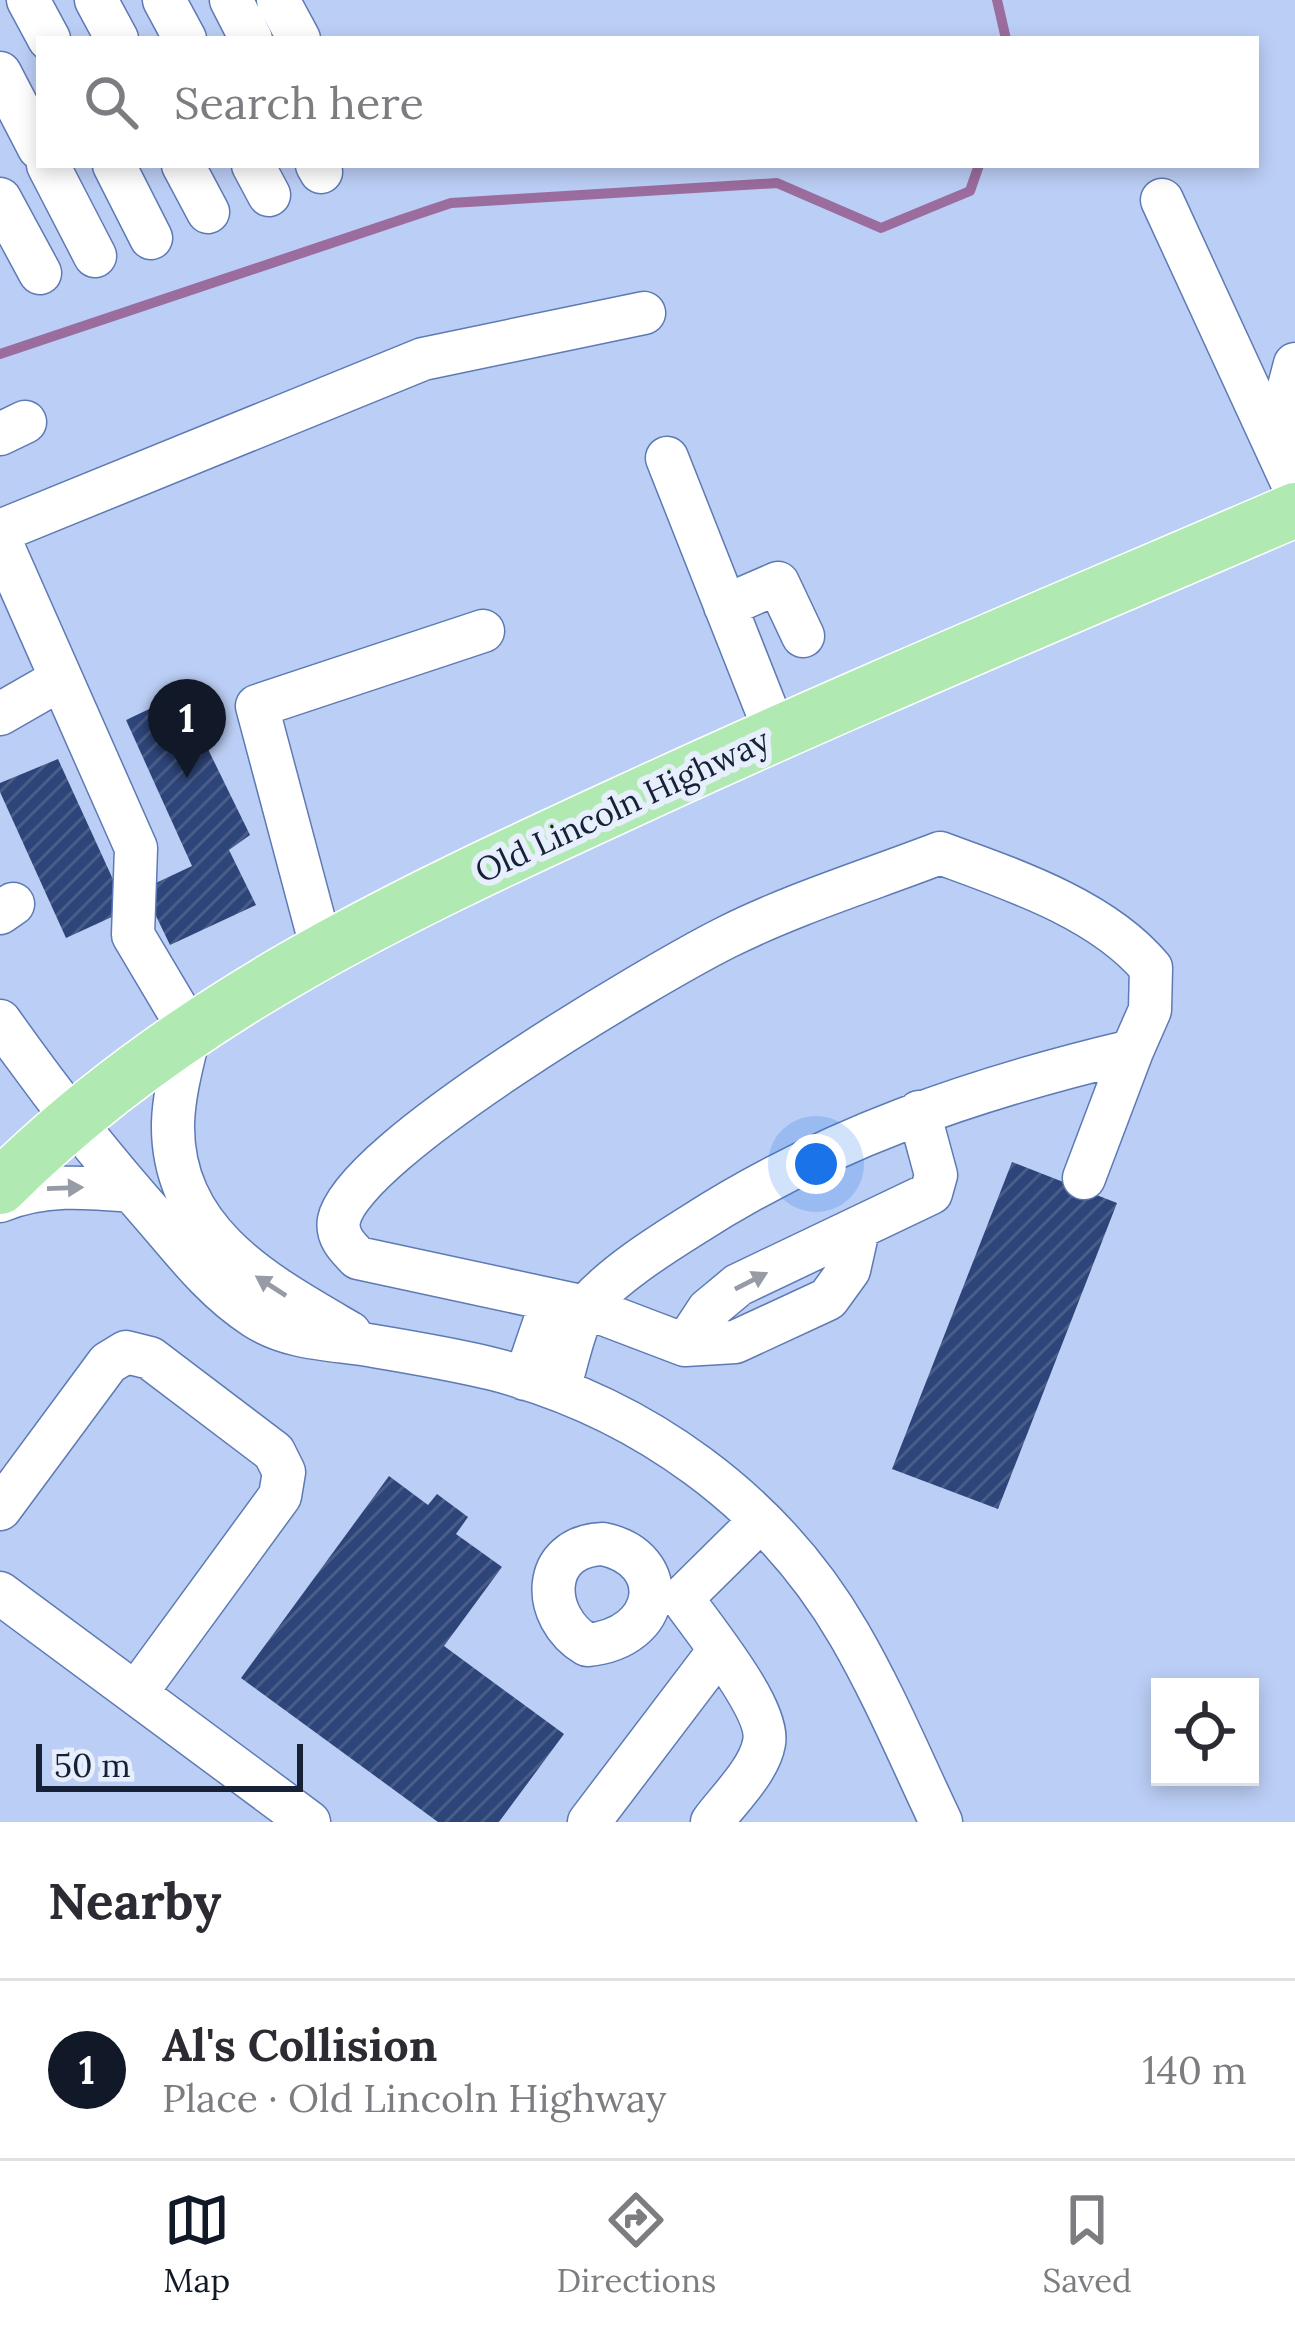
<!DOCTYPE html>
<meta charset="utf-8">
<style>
:root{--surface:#fff;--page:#f2f2f3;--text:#2b2b33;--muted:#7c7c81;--line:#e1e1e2;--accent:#111827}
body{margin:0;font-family:Lora,serif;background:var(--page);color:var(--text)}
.controls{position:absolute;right:36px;bottom:36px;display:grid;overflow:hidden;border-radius:0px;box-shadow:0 6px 18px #0003}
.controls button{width:108px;height:108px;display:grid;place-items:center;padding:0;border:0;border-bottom:3px solid var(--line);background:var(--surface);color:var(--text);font:60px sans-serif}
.scale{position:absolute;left:36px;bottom:30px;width:267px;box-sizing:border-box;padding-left:12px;border:6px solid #162138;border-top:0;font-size:33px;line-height:42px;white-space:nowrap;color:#162138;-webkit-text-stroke:9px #e8effc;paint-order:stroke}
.you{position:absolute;left:816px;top:1164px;width:42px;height:42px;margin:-30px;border:9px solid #fff;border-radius:50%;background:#1a73e8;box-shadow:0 0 0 18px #1a73e833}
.badge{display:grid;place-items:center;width:78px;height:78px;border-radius:50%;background:var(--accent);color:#fff;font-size:39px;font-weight:700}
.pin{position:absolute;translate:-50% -99px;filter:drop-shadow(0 3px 6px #0008)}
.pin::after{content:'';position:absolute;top:63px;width:42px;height:36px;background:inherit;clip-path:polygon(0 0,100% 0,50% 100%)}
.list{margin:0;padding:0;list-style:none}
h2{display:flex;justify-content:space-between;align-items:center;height:156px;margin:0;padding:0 48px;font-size:51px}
h2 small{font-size:39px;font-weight:400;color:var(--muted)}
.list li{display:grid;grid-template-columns:78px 1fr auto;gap:36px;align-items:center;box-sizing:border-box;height:180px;padding:0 48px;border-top:3px solid var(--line)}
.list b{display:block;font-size:45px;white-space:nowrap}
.list p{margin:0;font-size:39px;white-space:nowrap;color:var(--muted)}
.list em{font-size:39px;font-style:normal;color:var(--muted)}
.icon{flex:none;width:66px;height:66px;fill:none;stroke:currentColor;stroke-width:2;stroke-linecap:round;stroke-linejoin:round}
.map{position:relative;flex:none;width:1295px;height:1822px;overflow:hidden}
.search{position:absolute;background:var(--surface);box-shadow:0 6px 18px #0003;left:36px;right:36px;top:36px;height:132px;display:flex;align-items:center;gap:30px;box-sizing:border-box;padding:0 42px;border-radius:0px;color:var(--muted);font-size:45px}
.sheet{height:336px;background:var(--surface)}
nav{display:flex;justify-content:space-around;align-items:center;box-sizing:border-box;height:168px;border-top:3px solid var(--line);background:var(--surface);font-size:33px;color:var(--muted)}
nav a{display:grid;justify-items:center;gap:6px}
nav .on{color:var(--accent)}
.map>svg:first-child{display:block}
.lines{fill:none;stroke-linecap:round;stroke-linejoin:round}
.stream{stroke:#9b6c9e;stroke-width:10}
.building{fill:url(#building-hatch)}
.minor-casing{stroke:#5e7ab4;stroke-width:45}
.major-casing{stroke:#fff;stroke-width:57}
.minor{stroke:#fff;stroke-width:42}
.major{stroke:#b0eab2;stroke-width:54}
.oneway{fill:#969ba5}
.labels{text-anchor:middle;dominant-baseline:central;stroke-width:12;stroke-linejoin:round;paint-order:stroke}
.street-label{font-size:33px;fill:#162138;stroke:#e8effc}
</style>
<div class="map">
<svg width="1295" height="1822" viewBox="0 0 1295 1822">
<defs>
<pattern id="building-hatch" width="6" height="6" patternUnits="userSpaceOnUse" patternTransform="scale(3)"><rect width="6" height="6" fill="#2e4579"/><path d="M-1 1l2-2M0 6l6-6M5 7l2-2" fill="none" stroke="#4a5d88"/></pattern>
</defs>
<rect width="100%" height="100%" fill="#bbcef5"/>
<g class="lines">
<!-- stream -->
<path class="stream" d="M997 0 1006 39
M0 354 451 203 777 183 881 228 970 191 979 165"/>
</g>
<!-- building -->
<path class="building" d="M181 694 250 835 229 850 256 905 170 945 143 889 192 866 126 720Z
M58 759 127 910 66 938 0 792V783Z
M1012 1162 1117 1203 998 1509 892 1469Z
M389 1476 428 1505 437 1494 468 1517 456 1534 502 1567 444 1646 564 1734 499 1822H438L241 1678Z"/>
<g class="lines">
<defs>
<path id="minor" d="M28 0 49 39
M96 0 117 39
M164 0 185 39
M231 0 251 39
M278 0 299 39
M0 73 39 148
M48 165 95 256
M114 165 151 238
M183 165 208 212
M253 165 269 195
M317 165 321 172
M0 199 40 273
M1162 200 1295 489
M0 434 25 422
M1274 443 1295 364
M667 458 776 734
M0 531 423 359 644 313
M0 540 136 848 133 935 190 1031C183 1061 174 1092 173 1123 171 1234 266 1284 350 1333
M725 606 778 583 803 636
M0 714 61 679
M0 913 13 904
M322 950 257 706 483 631
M0 1021C50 1092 101 1157 158 1221 187 1255 216 1292 255 1317 289 1339 329 1339 368 1345 410 1352 453 1359 493 1369 641 1407 772 1501 849 1634 884 1694 911 1759 941 1822
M1084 1178 1132 1051
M0 1201C44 1183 86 1187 132 1191
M685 1345 735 1342 828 1299 849 1270 858 1230
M525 1379 552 1300
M559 1389C566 1368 575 1319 589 1303 617 1273 656 1248 691 1226 827 1138 976 1088 1132 1051L1150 1010 1151 968C1102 909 1011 879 940 853 870 880 795 903 727 937 657 972 352 1151 339 1220 336 1236 347 1247 358 1258L585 1307 685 1345 708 1310 738 1285 931 1193 936 1175 919 1112
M0 1509 108 1363 126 1352 150 1358 274 1452 284 1472 280 1496 136 1693
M603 1544C673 1559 664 1638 587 1645 540 1617 540 1546 603 1544Z
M0 1593 309 1822
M589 1822 718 1652
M712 1822C728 1800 759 1771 764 1743 771 1710 702 1627 682 1598L761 1520"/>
<path id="major" d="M0 1187C179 1009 396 908 622 804 844 701 1070 607 1295 510"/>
</defs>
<!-- minor casing -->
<use href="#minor" class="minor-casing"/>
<!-- major casing -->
<use href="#major" class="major-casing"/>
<!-- minor -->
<use href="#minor" class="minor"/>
<!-- major -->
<use href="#major" class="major"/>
</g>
<!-- one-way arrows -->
<defs><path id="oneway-solid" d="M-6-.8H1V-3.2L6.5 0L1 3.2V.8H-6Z" transform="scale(3)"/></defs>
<g class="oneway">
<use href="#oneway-solid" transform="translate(65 1188) rotate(-2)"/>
<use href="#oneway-solid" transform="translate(751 1281) rotate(-27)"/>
<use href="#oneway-solid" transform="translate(271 1286) rotate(-147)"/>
</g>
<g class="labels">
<!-- street labels -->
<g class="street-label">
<text transform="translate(622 805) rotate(-25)">Old Lincoln Highway</text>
</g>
</g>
</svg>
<div class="controls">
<button><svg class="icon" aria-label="locate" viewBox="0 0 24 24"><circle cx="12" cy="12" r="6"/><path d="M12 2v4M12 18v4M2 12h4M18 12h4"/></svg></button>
</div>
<div class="scale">50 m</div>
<div class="you"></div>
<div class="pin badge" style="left:187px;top:778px">1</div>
<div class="search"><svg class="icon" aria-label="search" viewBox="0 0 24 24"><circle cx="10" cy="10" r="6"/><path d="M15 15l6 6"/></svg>Search here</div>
</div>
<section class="sheet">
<h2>Nearby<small></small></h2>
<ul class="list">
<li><span class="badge">1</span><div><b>Al's Collision</b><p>Place · Old Lincoln Highway</p></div><em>140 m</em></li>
</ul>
</section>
<nav>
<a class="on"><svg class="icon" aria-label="map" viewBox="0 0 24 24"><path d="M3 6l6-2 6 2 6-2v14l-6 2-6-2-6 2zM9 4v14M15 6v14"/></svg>Map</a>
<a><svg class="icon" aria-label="directions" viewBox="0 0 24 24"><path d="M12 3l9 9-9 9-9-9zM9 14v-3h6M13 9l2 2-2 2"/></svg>Directions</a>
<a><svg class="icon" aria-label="saved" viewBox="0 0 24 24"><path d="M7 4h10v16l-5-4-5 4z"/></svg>Saved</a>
</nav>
